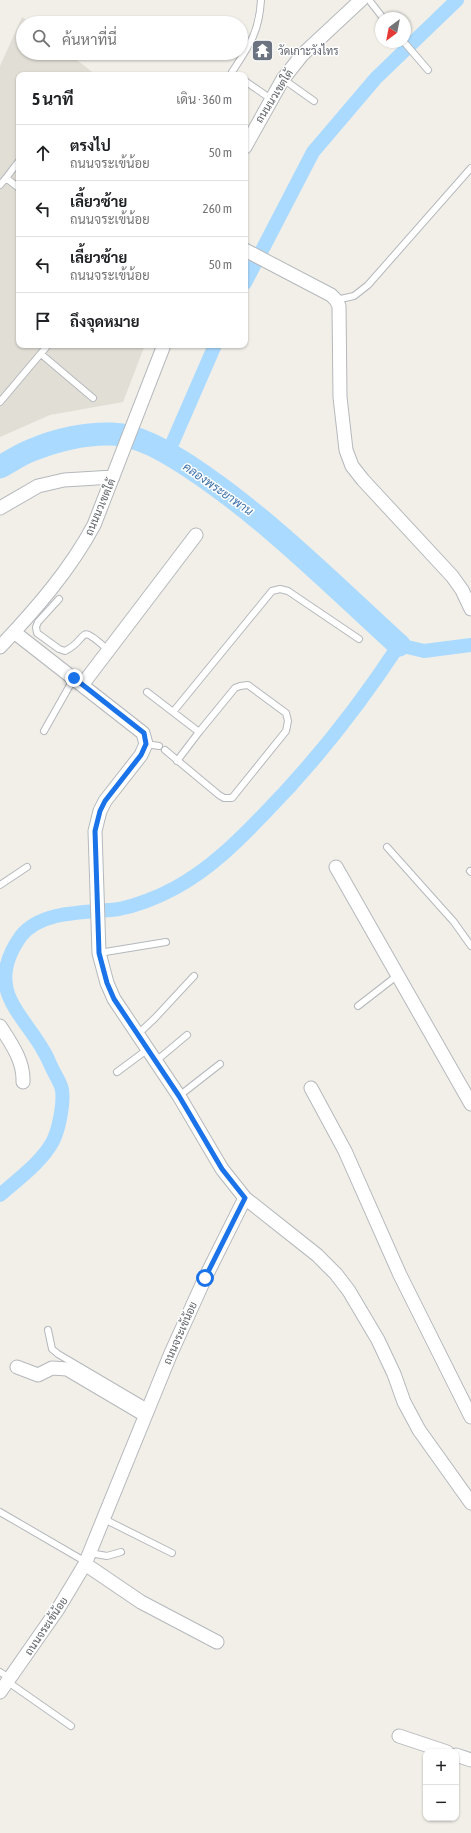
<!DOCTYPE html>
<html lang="th">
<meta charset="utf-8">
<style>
:root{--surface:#fff;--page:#f2f2f2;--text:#202124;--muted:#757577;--line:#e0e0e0}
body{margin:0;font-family:"Asap Condensed",Sarabun,sans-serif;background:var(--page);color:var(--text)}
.controls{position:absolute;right:12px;bottom:12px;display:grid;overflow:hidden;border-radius:8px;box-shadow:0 1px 3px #0004}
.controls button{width:36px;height:36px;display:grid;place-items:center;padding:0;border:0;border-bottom:1px solid var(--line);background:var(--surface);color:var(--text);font:20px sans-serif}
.compass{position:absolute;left:375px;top:12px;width:36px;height:36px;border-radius:50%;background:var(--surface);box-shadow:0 1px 3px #0004;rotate:212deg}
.stop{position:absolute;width:12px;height:12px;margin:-9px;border:3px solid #1a73e8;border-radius:50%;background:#fff}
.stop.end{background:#1a73e8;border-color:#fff;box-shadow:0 1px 4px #0008}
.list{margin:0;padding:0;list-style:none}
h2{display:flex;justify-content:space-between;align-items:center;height:52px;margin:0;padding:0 16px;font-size:17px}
h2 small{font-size:13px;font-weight:400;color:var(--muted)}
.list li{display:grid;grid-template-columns:26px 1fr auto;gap:12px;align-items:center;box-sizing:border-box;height:56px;padding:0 16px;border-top:1px solid var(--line)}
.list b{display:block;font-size:15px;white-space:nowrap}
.list p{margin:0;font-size:13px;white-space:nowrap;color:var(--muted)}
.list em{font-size:13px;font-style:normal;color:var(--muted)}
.icon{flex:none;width:22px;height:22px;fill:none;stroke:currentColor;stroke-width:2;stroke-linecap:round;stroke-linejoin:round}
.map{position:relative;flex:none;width:471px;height:1833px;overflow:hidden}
.search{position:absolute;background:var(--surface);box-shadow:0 1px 3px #0004;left:16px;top:16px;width:232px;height:44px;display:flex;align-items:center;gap:10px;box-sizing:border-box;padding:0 14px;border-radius:22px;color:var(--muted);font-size:15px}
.panel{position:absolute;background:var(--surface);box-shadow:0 1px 3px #0004;left:16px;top:72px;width:232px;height:276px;border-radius:8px}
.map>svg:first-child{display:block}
.education{fill:#e1ded6}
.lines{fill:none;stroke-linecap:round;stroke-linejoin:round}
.canal{stroke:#aadaff;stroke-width:14}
.river{stroke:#aadaff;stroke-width:23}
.lane-casing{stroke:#b5b8bc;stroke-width:8}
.street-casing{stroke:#b5b8bc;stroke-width:15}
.lane{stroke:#fff;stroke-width:6}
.street{stroke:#fff;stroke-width:13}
.route{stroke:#1a73e8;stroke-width:5}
.labels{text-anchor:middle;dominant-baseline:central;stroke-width:3;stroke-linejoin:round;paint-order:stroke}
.worship-label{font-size:11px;fill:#5b616d;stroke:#fff;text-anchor:start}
.street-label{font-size:11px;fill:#5f6368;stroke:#fff}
.water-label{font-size:12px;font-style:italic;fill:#4174aa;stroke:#fff}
</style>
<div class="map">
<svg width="471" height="1833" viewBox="0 0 471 1833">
<rect width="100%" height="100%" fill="#f1efe8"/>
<!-- education -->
<path class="education" d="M22 17 30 23H23V53H68L96 75H19V345H145L123 402 50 415 0 437V66Z"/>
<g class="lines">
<!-- canal -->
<path class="canal" d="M245 283 313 152 376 78 457 0
M168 453 215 345
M0 1195C17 1180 42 1162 53 1141 59 1129 64 1103 62 1090 61 1083 55 1075 52 1068 49 1062 47 1056 43 1050 33 1031 8 1006 6 985 3 967 11 950 21 936 42 909 90 913 119 909 139 905 158 897 175 888 210 869 237 842 264 814 315 762 359 706 399 645L424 651 471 645"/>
<!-- river -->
<path class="river" d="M0 467C11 461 21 454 32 450 56 440 86 433 112 434 139 435 165 451 187 465 265 516 331 583 399 645"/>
<defs>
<path id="lane" d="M369 0 383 18
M404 42 428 70
M232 72C249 46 259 33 261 0
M283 79 314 101
M245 81 271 99
M6 178 19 161
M0 185 6 178 19 188
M336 300 354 296 368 285 471 168
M41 354 93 398
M0 402 48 345
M59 599 38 622 36 627 37 633 59 649 65 651C90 639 76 621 108 650
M147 692 199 732
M173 712 272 591 280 589 288 591 359 639
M44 731 74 678
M146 744 159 746
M165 750 219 795 224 798H232L286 731 288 721 286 713 248 685 240 686 235 688 199 732 177 761
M387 847 454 922 471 946
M470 871 471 872
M0 885 27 867
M99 953 166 942
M358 1006 398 975
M138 1034 155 1018 194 976
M156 1061 187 1035
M117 1072 148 1049
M179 1096 220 1064
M48 1330 52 1349 58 1354 148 1407
M0 1512 86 1562
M104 1519 172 1553
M90 1553 107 1556 121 1552
M0 1672 11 1679
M8 1682 71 1726"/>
<path id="street" d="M245 147 283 79 302 55 361 0
M245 250 331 295 336 300 339 306 340 397 346 450 352 466 363 480 452 576 462 590 471 609
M0 508 38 486 64 480 113 477
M14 632 143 733 146 744 141 755 105 801 100 811 95 831 99 953 107 983 114 999 179 1096 222 1169 245 1198 317 1255 336 1274 349 1291 378 1340 394 1374 404 1402 419 1430 471 1503
M0 647C35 610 70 570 94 525L164 345
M82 685 196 535
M336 867 471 1104
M0 1026C11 1043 24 1061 23 1082
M311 1088 345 1151 400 1275 471 1417
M17 1367 38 1375 52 1368 67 1369 145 1415
M85 1564 141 1602 217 1642
M0 1692 58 1609 85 1564 171 1353 205 1278 245 1198
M399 1736 447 1752
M456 1755 471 1760"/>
</defs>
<!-- lane casing -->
<use href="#lane" class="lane-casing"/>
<!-- street casing -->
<use href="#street" class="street-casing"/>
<!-- lane -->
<use href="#lane" class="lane"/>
<!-- street -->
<use href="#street" class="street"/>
</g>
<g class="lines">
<!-- route -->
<path class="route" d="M74 678 144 733 146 744 141 755 105 801 100 811 95 831 99 953 107 983 114 999 179 1096 222 1169 245 1198 205 1278"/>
</g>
<!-- icons -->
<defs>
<symbol id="temple-square" viewBox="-11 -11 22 22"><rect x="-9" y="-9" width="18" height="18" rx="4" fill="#6b7280" stroke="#fff"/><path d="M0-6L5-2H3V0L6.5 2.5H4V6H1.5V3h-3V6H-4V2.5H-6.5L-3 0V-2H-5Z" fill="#fff"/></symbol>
</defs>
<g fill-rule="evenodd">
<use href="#temple-square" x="250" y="38" width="25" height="25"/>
</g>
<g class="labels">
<!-- worship labels -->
<g class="worship-label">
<text x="278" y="51">วัดเกาะวังไทร</text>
</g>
<!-- street labels -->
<g class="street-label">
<text transform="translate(274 96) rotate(-58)">ถนนนวเขตใต้</text>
<text transform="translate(100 507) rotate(-67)">ถนนนวเขตใต้</text>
<text transform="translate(180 1333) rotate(-66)">ถนนจระเข้น้อย</text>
<text transform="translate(46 1626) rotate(-56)">ถนนจระเข้น้อย</text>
</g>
<!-- water labels -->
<g class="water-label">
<text transform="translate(218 489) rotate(35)">คลองพระยาพาน</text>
</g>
</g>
</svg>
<div class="controls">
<button>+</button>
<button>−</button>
</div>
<svg class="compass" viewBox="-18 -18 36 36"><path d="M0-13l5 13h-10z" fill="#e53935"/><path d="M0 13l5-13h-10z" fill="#757577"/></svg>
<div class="stop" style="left:205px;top:1278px"></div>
<div class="stop end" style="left:74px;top:678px"></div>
<div class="search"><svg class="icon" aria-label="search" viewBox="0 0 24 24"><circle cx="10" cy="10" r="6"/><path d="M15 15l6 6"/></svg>ค้นหาที่นี่</div>
<section class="panel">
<h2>5 นาที<small>เดิน · 360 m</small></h2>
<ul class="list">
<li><svg class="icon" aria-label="ahead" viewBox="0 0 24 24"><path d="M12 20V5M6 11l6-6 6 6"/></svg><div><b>ตรงไป</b><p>ถนนจระเข้น้อย</p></div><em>50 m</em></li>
<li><svg class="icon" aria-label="left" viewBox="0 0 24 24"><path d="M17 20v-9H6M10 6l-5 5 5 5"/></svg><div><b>เลี้ยวซ้าย</b><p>ถนนจระเข้น้อย</p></div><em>260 m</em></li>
<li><svg class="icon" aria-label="left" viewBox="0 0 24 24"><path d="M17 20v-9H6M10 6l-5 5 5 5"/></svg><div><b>เลี้ยวซ้าย</b><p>ถนนจระเข้น้อย</p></div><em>50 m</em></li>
<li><svg class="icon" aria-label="arrive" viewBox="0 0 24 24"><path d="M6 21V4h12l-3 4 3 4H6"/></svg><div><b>ถึงจุดหมาย</b></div></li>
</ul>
</section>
</div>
